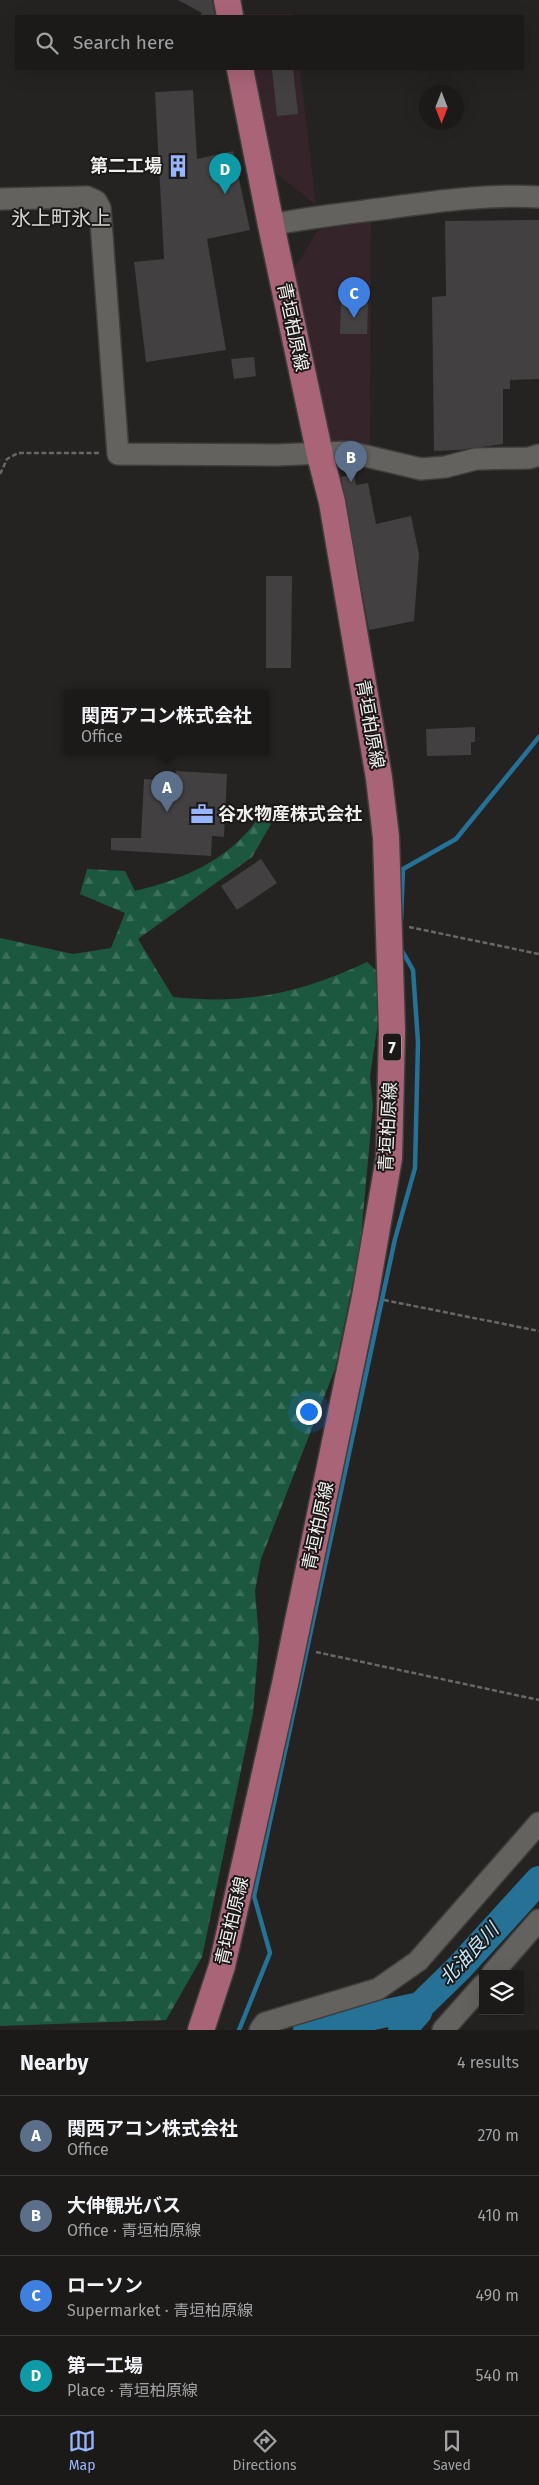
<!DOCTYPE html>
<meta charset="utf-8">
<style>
:root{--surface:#1b1a19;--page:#282726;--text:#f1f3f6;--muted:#a0a1a2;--line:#393838;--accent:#98b5fd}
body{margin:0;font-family:"Fira Sans","Noto Sans JP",sans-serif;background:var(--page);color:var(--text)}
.controls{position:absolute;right:15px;bottom:15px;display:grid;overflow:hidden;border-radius:0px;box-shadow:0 5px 20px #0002}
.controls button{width:45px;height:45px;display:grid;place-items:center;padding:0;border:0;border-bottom:1px solid var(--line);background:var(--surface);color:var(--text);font:25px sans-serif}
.compass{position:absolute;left:419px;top:85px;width:45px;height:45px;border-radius:50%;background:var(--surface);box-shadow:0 5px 20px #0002;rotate:180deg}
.you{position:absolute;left:308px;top:1411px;width:18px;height:18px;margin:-12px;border:4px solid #fff;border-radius:50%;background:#1a73e8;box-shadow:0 0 0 8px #1a73e833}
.badge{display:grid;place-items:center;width:32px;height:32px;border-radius:50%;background:var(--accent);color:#fff;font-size:16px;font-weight:700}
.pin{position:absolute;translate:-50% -41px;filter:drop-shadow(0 1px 2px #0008)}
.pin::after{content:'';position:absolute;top:26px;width:18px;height:15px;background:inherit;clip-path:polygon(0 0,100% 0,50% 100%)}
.popup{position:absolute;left:64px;top:690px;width:205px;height:65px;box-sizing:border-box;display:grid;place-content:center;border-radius:0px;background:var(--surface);filter:drop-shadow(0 1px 4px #0005);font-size:16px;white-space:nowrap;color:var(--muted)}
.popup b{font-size:19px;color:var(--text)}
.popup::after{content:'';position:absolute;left:50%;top:100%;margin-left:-10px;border:10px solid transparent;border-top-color:var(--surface)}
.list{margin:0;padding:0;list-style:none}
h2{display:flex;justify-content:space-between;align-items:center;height:65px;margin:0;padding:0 20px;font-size:21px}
h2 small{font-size:16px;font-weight:400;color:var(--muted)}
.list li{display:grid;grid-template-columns:32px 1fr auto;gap:15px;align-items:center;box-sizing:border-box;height:80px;padding:0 20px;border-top:1px solid var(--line)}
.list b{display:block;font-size:19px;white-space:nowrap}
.list p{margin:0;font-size:16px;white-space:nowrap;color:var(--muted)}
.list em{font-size:16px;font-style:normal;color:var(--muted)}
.icon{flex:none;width:28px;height:28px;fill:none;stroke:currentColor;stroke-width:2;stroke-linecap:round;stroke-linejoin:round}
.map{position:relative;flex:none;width:539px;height:2030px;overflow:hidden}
.search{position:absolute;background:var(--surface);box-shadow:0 5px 20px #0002;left:15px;right:15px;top:15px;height:55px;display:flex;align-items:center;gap:12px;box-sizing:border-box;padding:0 18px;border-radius:0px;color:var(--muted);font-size:19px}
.sheet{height:385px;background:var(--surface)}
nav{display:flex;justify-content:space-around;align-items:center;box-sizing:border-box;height:70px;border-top:1px solid var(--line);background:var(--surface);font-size:14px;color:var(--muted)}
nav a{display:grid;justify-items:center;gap:2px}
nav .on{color:var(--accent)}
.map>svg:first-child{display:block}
.commercial{fill:#36242b}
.forest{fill:url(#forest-firs)}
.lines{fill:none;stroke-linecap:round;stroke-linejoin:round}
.stream{stroke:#257296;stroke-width:4.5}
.river{stroke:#257296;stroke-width:28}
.building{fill:#434041}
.minor-casing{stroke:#3f3e3c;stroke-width:24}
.major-casing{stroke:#3f3e3c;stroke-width:29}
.path{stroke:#696866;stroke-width:2.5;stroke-dasharray:5 2.5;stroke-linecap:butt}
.minor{stroke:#63625f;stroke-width:21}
.major{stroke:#a96478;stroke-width:26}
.labels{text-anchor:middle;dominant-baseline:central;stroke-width:4;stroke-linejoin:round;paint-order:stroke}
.shield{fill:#1b1918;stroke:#b0afad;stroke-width:1}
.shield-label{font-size:16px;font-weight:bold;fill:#f0efed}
.poi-label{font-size:18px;font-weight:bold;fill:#f0efed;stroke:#1b1918;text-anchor:end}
.street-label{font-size:18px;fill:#f0efed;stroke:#1b1918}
.water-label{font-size:19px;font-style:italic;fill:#c3e8fe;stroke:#1b1918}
.quarter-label{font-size:20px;fill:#d7d5d3;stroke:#1b1918}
</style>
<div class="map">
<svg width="539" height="2030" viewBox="0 0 539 2030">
<defs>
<pattern id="forest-firs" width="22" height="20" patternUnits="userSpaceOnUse" patternTransform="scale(1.25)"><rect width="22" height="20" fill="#1c5840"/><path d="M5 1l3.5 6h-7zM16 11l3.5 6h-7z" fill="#3d705c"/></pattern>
</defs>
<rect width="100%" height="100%" fill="#242321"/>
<!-- commercial -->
<path class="commercial" d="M239 14H293V16H239Z
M250 69H300L316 205 271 169Z
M371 222 370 450 328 447 293 271 318 230Z"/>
<!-- forest -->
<path class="forest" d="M260 815 271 824 252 857 138 939 173 997C247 1005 301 993 367 962L378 972 381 1000 370 1077 373 1106 360 1248 335 1369 261 1559 255 1591 259 1639 253 1713 202 1957 166 2020 0 2026V938L73 954 111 948 125 913 80 894 87 869 125 871 135 891C184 879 232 859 260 815Z"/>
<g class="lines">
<!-- stream -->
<path class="stream" d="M401 921 403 869 456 839 539 737
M239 2030 270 1953 254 1896 395 1239 415 1168 418 1042 413 970 401 949"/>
<!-- river -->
<path class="river" d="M307 2030 420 2006
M402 2030 418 2012 420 2006 459 1968 539 1880"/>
</g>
<!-- building -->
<path class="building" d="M178 0H212L215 16H200L202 13Z
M272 69H293L298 114 277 116Z
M193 90 197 159 233 151 250 230 207 239 226 350 146 362 134 262 164 259 155 92Z
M539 220V379L510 380V389H503V444L459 450 434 451 432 297 446 296 445 221Z
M341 302H368L367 334H340Z
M254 357 256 376 234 379 231 359Z
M354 474 356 485 368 483 376 524 411 516 419 554 414 621 369 630 341 477Z
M266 576H292L291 668H266Z
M475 727V742H471V755L427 756 426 729Z
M176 771 227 774 224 837 212 836 211 856 111 850V838H141L144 779 175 781Z
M261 859 277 883 237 910 221 886Z"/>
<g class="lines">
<defs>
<path id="minor" d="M0 199 87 197 96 201 100 208 118 454 276 455 349 452 421 469 445 467 476 459 529 458 539 455
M271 225C309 217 349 213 388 208 438 201 488 194 539 197
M492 1974 539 1920
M260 2030 265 2023 378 1989 418 1961 539 1823
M443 2030 483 1985"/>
<path id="major" d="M227 0 230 16
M201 2030 222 1966 285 1684 365 1297 389 1158 392 1031 386 837 379 778 332 502 320 455 271 225 240 69"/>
</defs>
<!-- minor casing -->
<use href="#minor" class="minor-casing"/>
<!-- major casing -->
<use href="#major" class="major-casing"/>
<!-- path -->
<path class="path" d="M0 474 7 459 18 453H100
M409 927 539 954
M384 1300 539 1331
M316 1652 539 1700"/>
<!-- minor -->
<use href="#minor" class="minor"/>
<!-- major -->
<use href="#major" class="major"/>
</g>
<!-- icons -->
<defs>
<symbol id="building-bare" viewBox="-9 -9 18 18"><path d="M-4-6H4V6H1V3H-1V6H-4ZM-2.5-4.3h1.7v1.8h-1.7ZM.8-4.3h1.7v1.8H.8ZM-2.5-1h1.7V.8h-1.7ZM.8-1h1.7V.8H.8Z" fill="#98b5fd" stroke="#1b1918" stroke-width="2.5" paint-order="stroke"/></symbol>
<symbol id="office-bare" viewBox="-9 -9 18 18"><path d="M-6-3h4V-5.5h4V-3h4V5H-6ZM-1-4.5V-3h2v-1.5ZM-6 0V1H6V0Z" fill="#98b5fd" stroke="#1b1918" stroke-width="2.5" paint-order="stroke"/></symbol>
</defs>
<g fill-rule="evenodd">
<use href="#building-bare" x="162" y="150" width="32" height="32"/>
<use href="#office-bare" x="186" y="798" width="32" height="32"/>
</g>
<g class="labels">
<!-- shield labels -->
<rect class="shield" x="383" y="1033.5" width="18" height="27" rx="4"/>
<g class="shield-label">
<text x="392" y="1047">7</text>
</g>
<!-- poi labels -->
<g class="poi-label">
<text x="162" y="166">第二工場</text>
<text x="218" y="814" text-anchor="start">谷水物産株式会社</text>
</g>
<!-- street labels -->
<g class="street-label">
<text transform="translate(293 327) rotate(78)">青垣柏原線</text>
<text transform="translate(370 724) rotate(80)">青垣柏原線</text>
<text transform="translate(388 1127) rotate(-87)">青垣柏原線</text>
<text transform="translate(318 1526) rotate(-78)">青垣柏原線</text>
<text transform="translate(232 1921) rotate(-77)">青垣柏原線</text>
</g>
<!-- water labels -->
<g class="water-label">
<text transform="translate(469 1954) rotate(-47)">北油良川</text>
</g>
<!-- quarter labels -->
<g class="quarter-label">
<text x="61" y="218">氷上町氷上</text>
</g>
</g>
</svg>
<div class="controls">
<button><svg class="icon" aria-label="layers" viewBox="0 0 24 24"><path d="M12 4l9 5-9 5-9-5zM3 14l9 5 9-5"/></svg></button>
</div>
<svg class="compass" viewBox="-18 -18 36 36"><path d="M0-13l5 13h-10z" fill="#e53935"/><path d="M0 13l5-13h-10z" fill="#a0a1a2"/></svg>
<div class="you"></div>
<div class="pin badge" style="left:167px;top:812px;background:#5c6f8a">A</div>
<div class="popup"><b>関西アコン株式会社</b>Office</div>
<div class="pin badge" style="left:351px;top:482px;background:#5c6f8a">B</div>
<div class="pin badge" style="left:354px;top:318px;background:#3f7fe0">C</div>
<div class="pin badge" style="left:225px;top:194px;background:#0f9aa8">D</div>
<div class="search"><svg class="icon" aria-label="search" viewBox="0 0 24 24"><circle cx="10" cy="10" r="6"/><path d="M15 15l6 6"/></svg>Search here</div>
</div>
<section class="sheet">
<h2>Nearby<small>4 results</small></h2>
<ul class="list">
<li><span class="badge" style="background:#5c6f8a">A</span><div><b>関西アコン株式会社</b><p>Office</p></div><em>270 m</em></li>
<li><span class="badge" style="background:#5c6f8a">B</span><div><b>大伸観光バス</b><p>Office · 青垣柏原線</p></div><em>410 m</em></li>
<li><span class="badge" style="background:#3f7fe0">C</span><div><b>ローソン</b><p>Supermarket · 青垣柏原線</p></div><em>490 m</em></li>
<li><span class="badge" style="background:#0f9aa8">D</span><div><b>第一工場</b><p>Place · 青垣柏原線</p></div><em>540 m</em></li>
</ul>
</section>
<nav>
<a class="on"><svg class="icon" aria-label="map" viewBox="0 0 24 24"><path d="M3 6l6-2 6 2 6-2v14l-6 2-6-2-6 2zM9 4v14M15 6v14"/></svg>Map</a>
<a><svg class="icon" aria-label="directions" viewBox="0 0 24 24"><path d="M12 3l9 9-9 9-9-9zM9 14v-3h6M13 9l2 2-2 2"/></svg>Directions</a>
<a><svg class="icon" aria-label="saved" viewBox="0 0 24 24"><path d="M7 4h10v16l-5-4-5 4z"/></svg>Saved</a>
</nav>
